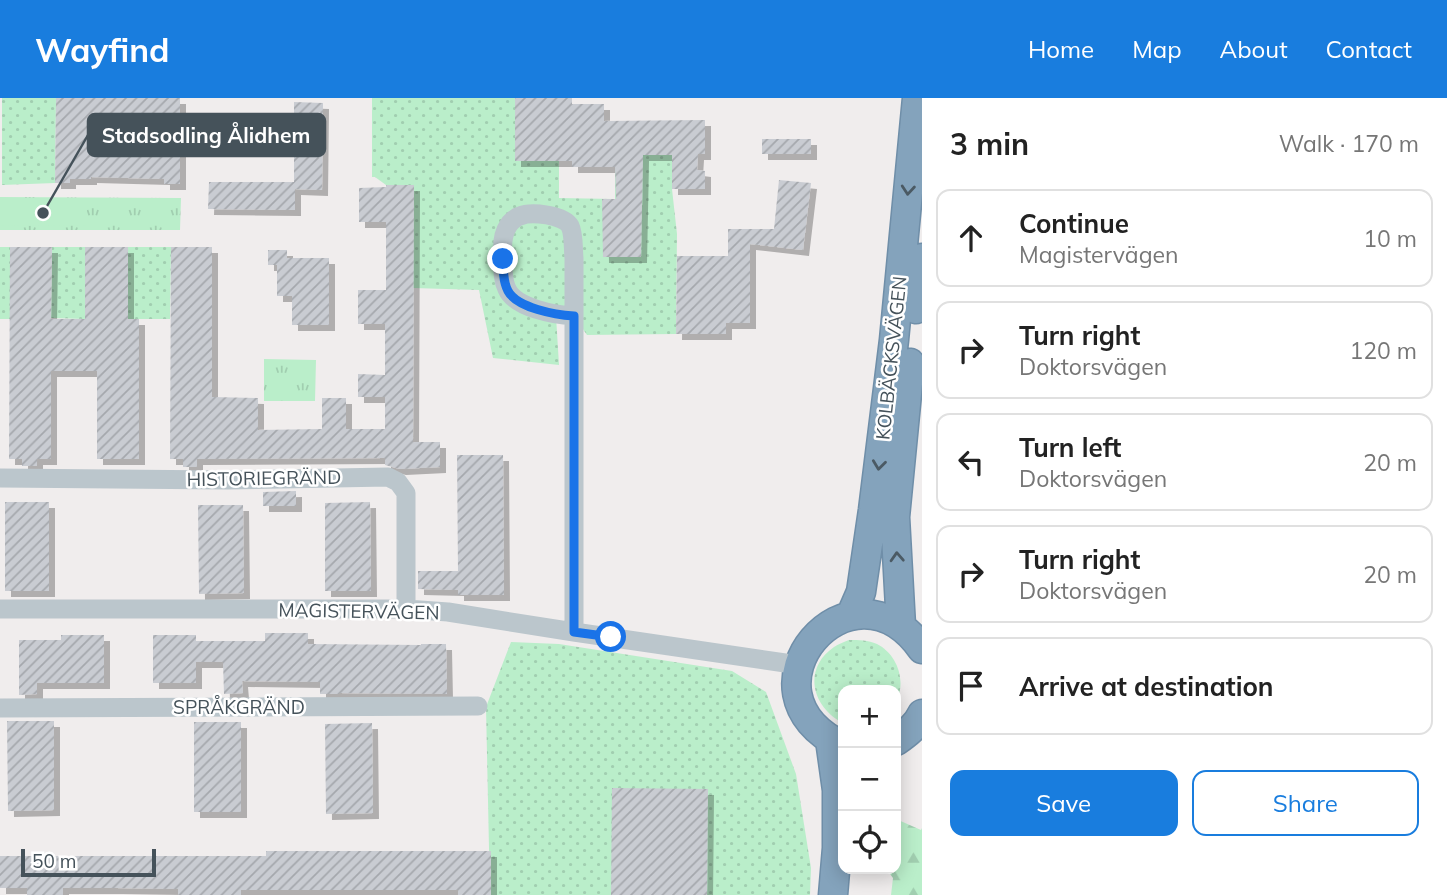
<!DOCTYPE html>
<meta charset="utf-8">
<style>
:root{--surface:#fff;--page:#f2f2f2;--text:#222;--muted:#767676;--line:#e0e0e0;--accent:#197dde}
body{margin:0;font-family:Mulish,sans-serif;background:var(--page);color:var(--text)}
.controls{position:absolute;right:21px;bottom:21px;display:grid;overflow:hidden;border-radius:14px;box-shadow:0 4px 18px #0003}
.controls button{width:63px;height:63px;display:grid;place-items:center;padding:0;border:0;border-bottom:2px solid var(--line);background:var(--surface);color:var(--text);font:35px sans-serif}
.scale{position:absolute;left:21px;bottom:18px;width:135px;box-sizing:border-box;padding-left:7px;border:4px solid #45525a;border-top:0;font-size:19px;line-height:24px;white-space:nowrap;color:#45525a;-webkit-text-stroke:5px #fff;paint-order:stroke}
.stop{position:absolute;width:21px;height:21px;margin:-16px;border:5px solid #1a73e8;border-radius:50%;background:#fff}
.stop.end{background:#1a73e8;border-color:#fff;box-shadow:0 2px 7px #0008}
.list{margin:0;padding:0;list-style:none}
h2{display:flex;justify-content:space-between;align-items:center;height:91px;margin:0;padding:0 28px;font-size:30px}
h2 small{font-size:23px;font-weight:400;color:var(--muted)}
.list li{display:grid;grid-template-columns:46px 1fr auto;gap:21px;align-items:center;box-sizing:border-box;height:98px;margin:0 14px 14px;padding:0 14px;border:2px solid var(--line);border-radius:14px}
.list b{display:block;font-size:26px;white-space:nowrap}
.list p{margin:0;font-size:23px;white-space:nowrap;color:var(--muted)}
.list em{font-size:23px;font-style:normal;color:var(--muted)}
.actions{display:flex;gap:14px;padding:21px 28px}
.actions a{flex:1;padding:16px 0;border:2px solid var(--accent);border-radius:14px;text-align:center;font-size:24px;color:var(--accent)}
.actions .main{background:var(--accent);color:#fff}
.icon{flex:none;width:38px;height:38px;fill:none;stroke:currentColor;stroke-width:2;stroke-linecap:round;stroke-linejoin:round}
.map{position:relative;flex:none;width:922px;height:797px;overflow:hidden}
header{display:flex;align-items:center;gap:42px;box-sizing:border-box;height:98px;padding:0 35px;background:var(--accent);color:#fff}
header strong{font-size:33px}
nav{display:flex;gap:38px;margin-inline-start:auto;font-size:24px}
main{display:flex}
aside{flex:1;background:var(--surface)}
.map>svg:first-child{display:block}
.grass{fill:url(#grass-dots)}
.forest{fill:url(#forest-firs)}
.park{fill:url(#park-tufts)}
.garden{fill:#baeeca}
.building{fill:url(#building-hatch);filter:url(#shadow)}
.lines{fill:none;stroke-linecap:round;stroke-linejoin:round}
.highway-casing{stroke:#6f8ea8;stroke-width:31}
.minor{stroke:#bbc6cc;stroke-width:19}
.highway{stroke:#84a3bc;stroke-width:28}
.oneway{stroke:#4b5a64}
.route{stroke:#1a73e8;stroke-width:9}
.labels{text-anchor:middle;dominant-baseline:central;stroke-width:5;stroke-linejoin:round;paint-order:stroke}
.street-label{font-size:19px;fill:#45525a;stroke:#fff}
.leader{fill:none;stroke:#45525a;stroke-width:2.5}
.callout-dot{fill:#45525a;stroke:#fff;stroke-width:2.5}
.callout{fill:#45525a;stroke:#45525a;stroke-width:2.5}
.callout-label{font-size:21px;text-anchor:middle;font-weight:bold;fill:#fff}
</style>
<header>
<strong>Wayfind</strong>
<nav><a>Home</a><a>Map</a><a>About</a><a>Contact</a></nav>
</header>
<main>
<div class="map">
<svg width="922" height="797" viewBox="0 0 922 797">
<defs>
<pattern id="grass-dots" width="8" height="8" patternUnits="userSpaceOnUse" patternTransform="scale(1.75)"><rect width="8" height="8" fill="#baeeca"/><path d="M2 2h.1M6 6h.1" fill="none" stroke="#a1ceb0" stroke-width="1.8" stroke-linecap="round"/></pattern>
<pattern id="forest-firs" width="22" height="20" patternUnits="userSpaceOnUse" patternTransform="scale(1.75)"><rect width="22" height="20" fill="#baeeca"/><path d="M5 1l3.5 6h-7zM16 11l3.5 6h-7z" fill="#a1ceb0"/></pattern>
<pattern id="park-tufts" width="24" height="20" patternUnits="userSpaceOnUse" patternTransform="scale(1.75)"><rect width="24" height="20" fill="#baeeca"/><path d="M3 7l-1-3M5 7V3M7 7l1-3M15 17l-1-3M17 17v-4M19 17l1-3" fill="none" stroke="#a1ceb0"/></pattern>
<pattern id="building-hatch" width="6" height="6" patternUnits="userSpaceOnUse" patternTransform="scale(1.75)"><rect width="6" height="6" fill="#c9ccd2"/><path d="M-1 1l2-2M0 6l6-6M5 7l2-2" fill="none" stroke="#a5a8ad"/></pattern>
<filter id="shadow"><feDropShadow dx="6" dy="6" stdDeviation="0" flood-color="#0004"/></filter>
</defs>
<rect width="100%" height="100%" fill="#f0eded"/>
<!-- grass -->
<path class="grass" d="M2 0H56L55 85 2 87Z
M372 0H515V63H559V100L615 101V69L629 57H672V91L677 136 676 236 587 237 574 218H556L559 267 493 260 479 192 413 190V87H386L375 79H372Z
M0 149H10V221H0Z
M52 149H85V221L51 220Z
M128 149H171L170 221H128Z
M849 542C859 542 868 542 877 546 897 556 907 583 896 604V592H843V625C812 609 802 571 834 549 838 546 844 544 849 542Z
M511 544 559 546 732 573 766 594 796 676 811 770 810 797H490L486 609Z"/>
<!-- forest -->
<path class="forest" d="M896 721 921 732 922 730V797H891L893 780 890 776V771H896Z"/>
<!-- park -->
<path class="park" d="M0 99 181 100 180 132H0Z
M264 261 316 262 315 303H264Z"/>
<!-- garden -->
<path class="garden" d="M0 102H87V127L0 128Z"/>
<!-- building -->
<path class="building" d="M56 0H180V86H164V81L91 79V81H70V85H55Z
M515 0H572V6H604V23L705 22V56H698L697 72 705 73V91H672V57H643L641 159H603L602 101H616L615 69H572V63H515Z
M294 4 323 5 322 92 295 91V112L208 111 209 84H294Z
M762 41H811V56H762Z
M779 82 811 85 803 152 750 146V225H726V236H676L677 158H728V131H774Z
M386 87H414L413 344H440V369L400 371 385 367V360L197 361V369H183V361H170L171 149H212V299L258 300V332L322 331V300H346V331H385V299H358V276L385 277V226H358V192H386V124H359V90L386 89Z
M10 149H52L51 221H85V149H128V221H139V361H97V273H51V361H37V368H22V361H9Z
M268 152H287V160H329V227H292V198H277V167H268Z
M457 357H503L504 497H458V492L418 491V473H458Z
M296 393V408H263V394Z
M5 404H49V493H5Z
M370 404 371 493H325V405Z
M198 407H243L244 495 199 496Z
M265 535H308V546L421 547V546H446L447 596 339 595V596H320V584L242 583 243 595 224 596 223 564H196V585H153V537H196V543H265Z
M61 537H104V585H37V596L19 597V542H61Z
M7 623H54V712L8 713Z
M194 624H241V714H194Z
M372 625 373 715 326 716 325 626Z
M612 690 708 691 707 797H611Z
M266 753H491V797H458V792H241V797H178V791L117 790H63V797H27V790H0V758H266Z"/>
<g class="lines">
<defs>
<path id="highway" d="M916 211 922 160
M851 517 861 494 873 412 894 242 917 0
M901 528 895 419 910 265
M830 642 837 692V750L833 797
M896 643C906 636 917 628 922 616
M843 648C729 594 851 451 922 551"/>
</defs>
<!-- highway casing -->
<use href="#highway" class="highway-casing"/>
<!-- minor -->
<path class="minor" d="M574 218C555 217 515 210 507 191 502 181 503 170 503 159 502 149 502 137 508 128 510 124 516 119 520 118 531 113 564 117 570 128 574 136 573 151 574 160V534
M0 380 227 382 388 379 398 384 406 395V511
M0 511H406L448 514 574 534 799 567
M0 610 478 608"/>
<!-- highway -->
<use href="#highway" class="highway"/>
</g>
<!-- one-way arrows -->
<defs><path id="oneway-chevron" d="M-2-3.5L2.5 0L-2 3.5" fill="none" stroke-width="1.6" stroke-linecap="round" stroke-linejoin="round" transform="scale(1.75)"/></defs>
<g class="oneway">
<use href="#oneway-chevron" transform="translate(908 92) rotate(95)"/>
<use href="#oneway-chevron" transform="translate(879 367) rotate(97)"/>
<use href="#oneway-chevron" transform="translate(897 459) rotate(-93)"/>
</g>
<g class="lines">
<!-- route -->
<path class="route" d="M503 161C503 171 503 184 508 193 517 210 556 217 574 218V534L611 539"/>
</g>
<g class="labels">
<!-- street labels -->
<g class="street-label">
<text transform="translate(891 260) rotate(-84)">KOLBÄCKSVÄGEN</text>
<text transform="translate(264 380) rotate(-1)">HISTORIEGRÄND</text>
<text transform="translate(359 513) rotate(1)">MAGISTERVÄGEN</text>
<text x="239" y="609">SPRÅKGRÄND</text>
</g>
</g>
<!-- callouts -->
<path class="leader" d="M43 115L88 37"/>
<circle class="callout-dot" cx="43" cy="115" r="7"/>
<rect class="callout" x="88" y="16" width="237" height="42" rx="7"/>
<g class="callout-label">
<text x="206" y="45">Stadsodling Ålidhem</text>
</g>
</svg>
<div class="controls">
<button>+</button>
<button>−</button>
<button><svg class="icon" aria-label="locate" viewBox="0 0 24 24"><circle cx="12" cy="12" r="6"/><path d="M12 2v4M12 18v4M2 12h4M18 12h4"/></svg></button>
</div>
<div class="scale">50 m</div>
<div class="stop" style="left:611px;top:539px"></div>
<div class="stop end" style="left:503px;top:161px"></div>
</div>
<aside>
<h2>3 min<small>Walk · 170 m</small></h2>
<ul class="list">
<li><svg class="icon" aria-label="ahead" viewBox="0 0 24 24"><path d="M12 20V5M6 11l6-6 6 6"/></svg><div><b>Continue</b><p>Magistervägen</p></div><em>10 m</em></li>
<li><svg class="icon" aria-label="right" viewBox="0 0 24 24"><path d="M7 20v-9h11M14 6l5 5-5 5"/></svg><div><b>Turn right</b><p>Doktorsvägen</p></div><em>120 m</em></li>
<li><svg class="icon" aria-label="left" viewBox="0 0 24 24"><path d="M17 20v-9H6M10 6l-5 5 5 5"/></svg><div><b>Turn left</b><p>Doktorsvägen</p></div><em>20 m</em></li>
<li><svg class="icon" aria-label="right" viewBox="0 0 24 24"><path d="M7 20v-9h11M14 6l5 5-5 5"/></svg><div><b>Turn right</b><p>Doktorsvägen</p></div><em>20 m</em></li>
<li><svg class="icon" aria-label="arrive" viewBox="0 0 24 24"><path d="M6 21V4h12l-3 4 3 4H6"/></svg><div><b>Arrive at destination</b></div></li>
</ul>
<div class="actions"><a class="main">Save</a><a>Share</a></div>
</aside>
</main>
